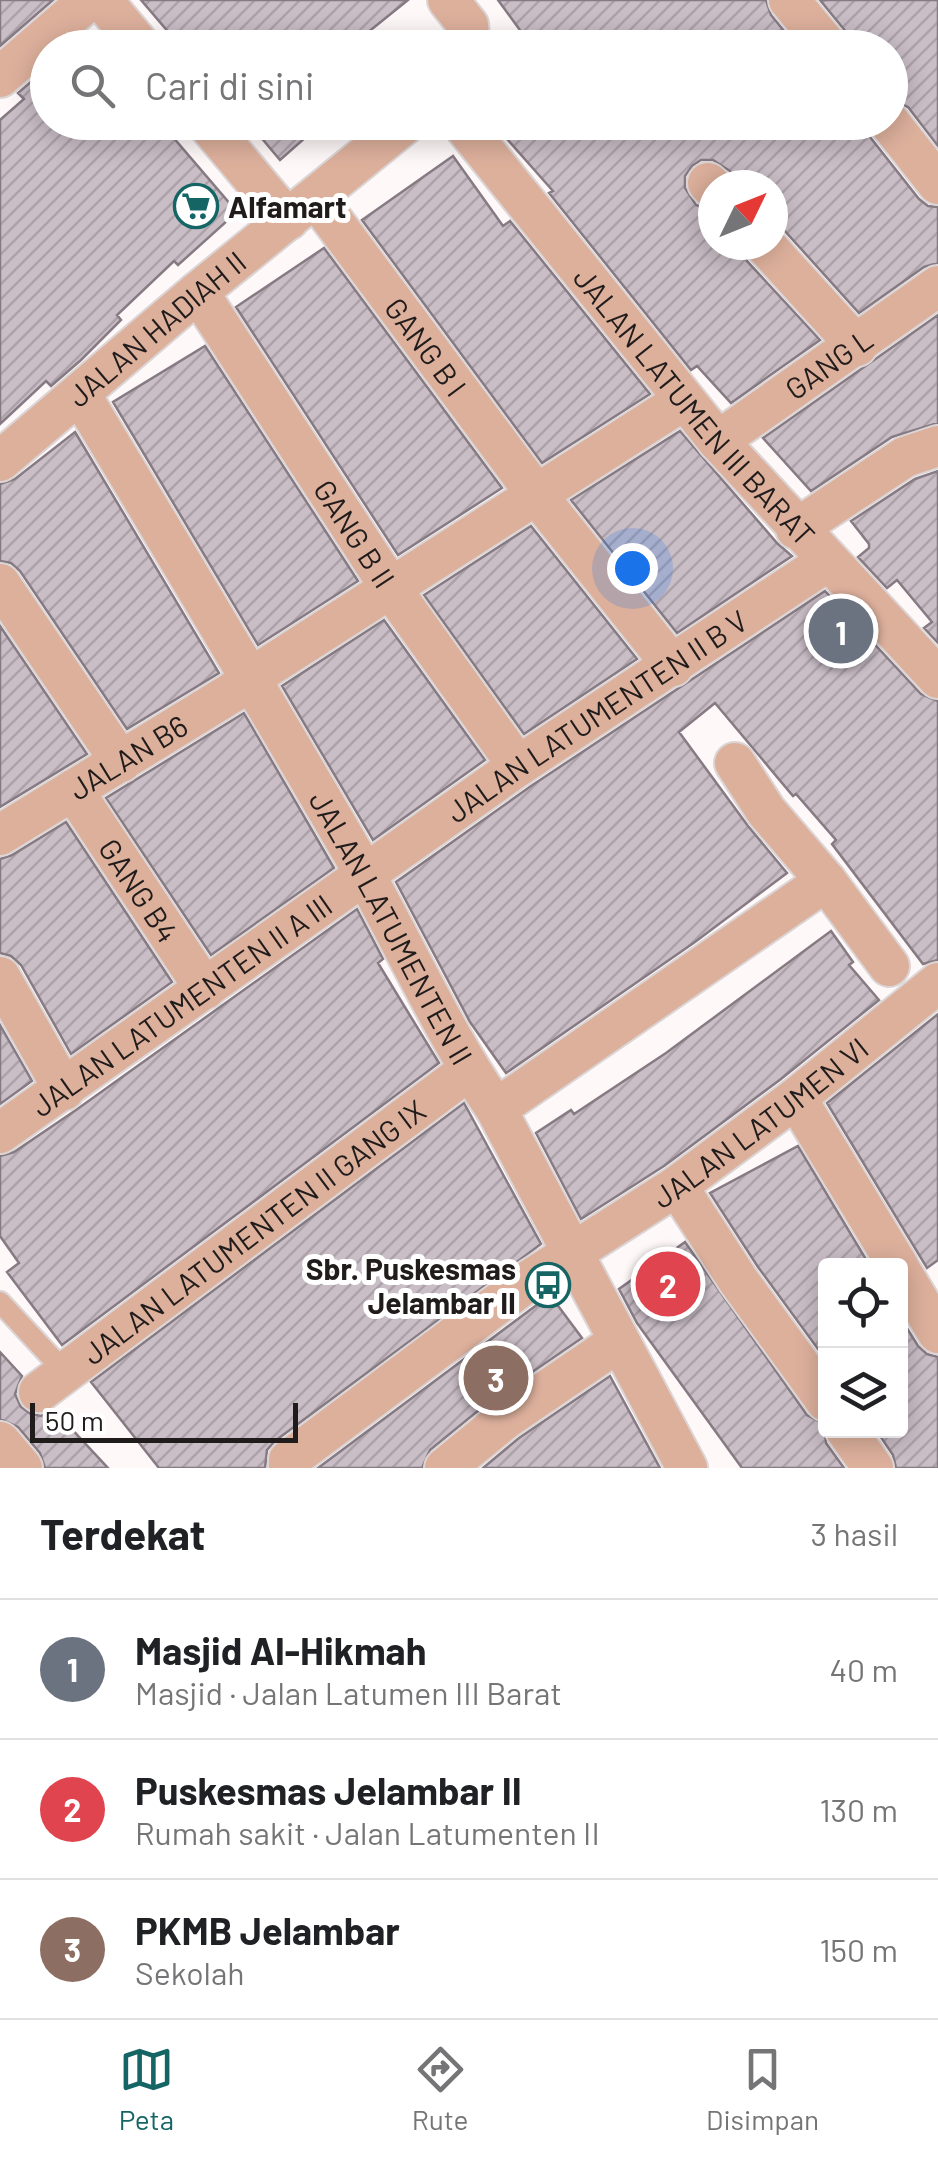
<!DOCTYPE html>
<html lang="id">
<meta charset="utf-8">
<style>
:root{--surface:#fff;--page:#f2f2f2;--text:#202124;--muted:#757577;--line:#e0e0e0;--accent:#166565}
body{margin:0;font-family:Barlow,sans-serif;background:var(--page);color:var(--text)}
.controls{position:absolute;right:30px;bottom:30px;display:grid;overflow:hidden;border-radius:10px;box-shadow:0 5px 25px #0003}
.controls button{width:90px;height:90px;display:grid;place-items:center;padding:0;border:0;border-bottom:2px solid var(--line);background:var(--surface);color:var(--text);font:50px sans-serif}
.compass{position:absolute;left:698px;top:170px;width:90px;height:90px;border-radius:50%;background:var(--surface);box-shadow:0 5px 25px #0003;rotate:47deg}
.scale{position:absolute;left:30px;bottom:25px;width:268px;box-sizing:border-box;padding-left:10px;border:5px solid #211c1c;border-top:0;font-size:28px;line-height:35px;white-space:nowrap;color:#211c1c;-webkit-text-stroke:8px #fff;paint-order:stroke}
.you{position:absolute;left:632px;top:568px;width:35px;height:35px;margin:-25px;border:8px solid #fff;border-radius:50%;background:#1a73e8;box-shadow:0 0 0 15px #1a73e833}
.badge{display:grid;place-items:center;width:65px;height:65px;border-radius:50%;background:var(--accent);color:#fff;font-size:32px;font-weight:700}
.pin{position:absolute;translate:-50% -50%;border:5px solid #fff;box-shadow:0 2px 10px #0006}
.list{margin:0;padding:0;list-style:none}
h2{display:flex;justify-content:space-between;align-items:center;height:130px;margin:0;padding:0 40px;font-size:42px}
h2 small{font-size:32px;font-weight:400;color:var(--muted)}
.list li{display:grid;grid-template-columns:65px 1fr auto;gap:30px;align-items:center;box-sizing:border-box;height:140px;padding:0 40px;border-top:2px solid var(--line)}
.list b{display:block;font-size:38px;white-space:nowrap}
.list p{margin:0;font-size:32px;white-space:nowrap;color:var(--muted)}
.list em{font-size:32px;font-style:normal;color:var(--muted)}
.icon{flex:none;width:55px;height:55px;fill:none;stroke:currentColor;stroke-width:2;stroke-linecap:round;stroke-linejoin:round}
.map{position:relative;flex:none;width:938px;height:1468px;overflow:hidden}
.search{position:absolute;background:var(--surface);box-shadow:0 5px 25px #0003;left:30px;right:30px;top:30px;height:110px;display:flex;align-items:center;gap:25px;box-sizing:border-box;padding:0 35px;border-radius:55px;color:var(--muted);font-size:38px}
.sheet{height:550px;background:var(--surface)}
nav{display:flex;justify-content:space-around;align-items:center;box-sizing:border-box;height:140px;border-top:2px solid var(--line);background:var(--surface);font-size:28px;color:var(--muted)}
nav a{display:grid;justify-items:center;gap:5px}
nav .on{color:var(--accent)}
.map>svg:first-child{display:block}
.building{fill:url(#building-hatch);stroke:#867a83;stroke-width:2.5}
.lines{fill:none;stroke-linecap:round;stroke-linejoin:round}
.service-casing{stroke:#dbd5d6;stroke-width:24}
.minor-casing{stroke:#dbd5d6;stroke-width:44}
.service{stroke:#ddb09c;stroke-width:20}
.minor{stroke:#ddb09c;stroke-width:40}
.labels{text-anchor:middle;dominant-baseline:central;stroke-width:10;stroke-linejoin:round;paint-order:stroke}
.poi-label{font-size:30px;font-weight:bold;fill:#211c1c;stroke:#fff;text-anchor:start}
.street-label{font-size:30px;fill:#211c1c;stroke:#fff}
</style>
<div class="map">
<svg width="938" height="1468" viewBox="0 0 938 1468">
<defs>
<pattern id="building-hatch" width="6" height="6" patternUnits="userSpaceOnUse" patternTransform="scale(2.5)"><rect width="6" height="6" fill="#c9bdc6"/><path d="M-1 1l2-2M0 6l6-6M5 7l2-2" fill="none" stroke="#aca2aa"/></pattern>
</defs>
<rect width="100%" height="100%" fill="#fff8f9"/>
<!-- building -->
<path class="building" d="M0 0H53L0 46Z
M141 0H408L367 33 378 48H182Z
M498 0H766L771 15 798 48H533Z
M820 0H938V146L908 107 890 99V48H852L847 33Z
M48 67V122H160L237 212 178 265 174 261 117 315 121 320 81 360 51 386 46 381 0 424V120L24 99 18 93Z
M248 122H323L280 160Z
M492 122H866L870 137 919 199 928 206 938 207V263L924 267 859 313 783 229 773 223V185H736L730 171 713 160H701L692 166 685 176V188L696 205 713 211V245H742L747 261 820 340 731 403 697 366 691 370 549 193 553 191Z
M453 156 503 226 510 221 650 394 542 463 362 220Z
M324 248 502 488 398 555 236 307Z
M938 315V423L892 437 811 491 763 438Z
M205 346 358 581 258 645 113 402Z
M680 431 777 543 792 556 677 633 571 500Z
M75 432 219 673 127 729 20 571 11 563 0 561V484L15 479Z
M938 471V643L924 628 932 622 897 580 887 588 858 557 869 548V544L851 521 915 479Z
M531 526 637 659 524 734 424 595Z
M825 591 921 694 938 701V960L923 964 832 844 836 840 796 794 793 796 715 703 679 732 748 826 787 873 695 942 506 1073 470 1022 396 882 531 786Z
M384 620 485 760 373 840 282 686Z
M0 626 87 754 0 807Z
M244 713 334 868 211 955 106 798Z
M66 822 172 982 71 1054 21 965 11 956 0 953V859L12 855Z
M357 909 383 959 378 963 439 1063 62 1345 7 1272 19 1263 0 1236V1156L14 1152 76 1110Z
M831 931 853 962 849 965 879 1000 781 1079 664 1166 581 1219 536 1133 571 1110 574 1114 666 1053Z
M938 1014V1260L927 1268 827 1103Z
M0 1025 32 1081 0 1104Z
M464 1103 541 1244 275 1441 267 1450 265 1468H159L91 1382Z
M798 1146 870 1266H826V1360L758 1267 710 1193Z
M685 1242 807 1415 824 1424 826 1443 844 1468H742L637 1323 619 1289Z
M550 1295 582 1338 490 1401 430 1450 422 1468H318Z
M900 1317 918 1346 927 1354 938 1357V1468H896L893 1455 876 1430H900Z
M0 1352 22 1376 15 1394 21 1407 31 1414 41 1416 54 1410 108 1468H45L40 1453 18 1427 0 1419Z
M610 1376 660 1468H483L519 1438Z"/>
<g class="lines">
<defs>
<path id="service" d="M0 1302 64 1371"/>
<g id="minor">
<path d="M102 0 142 48"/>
<path d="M448 0 468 25 470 48"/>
<path d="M789 0 829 48"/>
<path d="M0 77 89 0"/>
<path d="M206 122 288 220"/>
<path id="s1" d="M461 122 718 441 938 678"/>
<path d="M889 122 938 184"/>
<path d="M708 183 713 188"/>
<path id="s2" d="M316 198 536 494 673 666"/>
<path d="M765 245 857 346"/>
<path id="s3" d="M198 292 392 590 518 766"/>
<path id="s4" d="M80 394C174 550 268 706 359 864 405 946 443 1032 496 1109L687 1468"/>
<path id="s5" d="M718 441 938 286"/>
<path id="s6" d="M0 461 198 292 407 122"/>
<path d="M796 529 905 457 938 446"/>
<path d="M0 584 121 762"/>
<path d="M735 763 766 811 826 881 889 966"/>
<path id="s7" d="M73 790 205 989"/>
<path id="s8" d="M0 835 233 692 252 677 684 400"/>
<path d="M0 977 64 1090"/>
<path d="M796 1098 898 1266"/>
<path d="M496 1109 826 881"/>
<path id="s9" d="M0 1133 518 766 828 561"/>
<path d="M677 1186 738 1280 826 1401"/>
<path d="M900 1270 938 1333"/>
<path id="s10" d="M39 1392 469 1070"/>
<path d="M846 1430 873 1468"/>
<path d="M0 1442 22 1468"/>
<path id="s11" d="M289 1468V1460L531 1279 677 1186 796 1098 938 983"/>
<path d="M445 1468 505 1419 618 1342"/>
</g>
</defs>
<!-- service casing -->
<use href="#service" class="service-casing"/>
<!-- minor casing -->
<use href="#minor" class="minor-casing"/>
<!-- service -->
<use href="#service" class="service"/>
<!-- minor -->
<use href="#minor" class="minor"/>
</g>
<!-- icons -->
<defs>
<symbol id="supermarket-ring" viewBox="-11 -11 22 22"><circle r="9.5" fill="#fff" stroke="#166565" stroke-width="1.5"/><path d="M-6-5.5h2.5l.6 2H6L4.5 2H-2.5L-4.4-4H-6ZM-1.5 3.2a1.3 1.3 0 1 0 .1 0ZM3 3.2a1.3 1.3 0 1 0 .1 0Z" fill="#166565"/></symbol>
<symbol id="bus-ring" viewBox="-11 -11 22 22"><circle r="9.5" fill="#fff" stroke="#166565" stroke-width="1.5"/><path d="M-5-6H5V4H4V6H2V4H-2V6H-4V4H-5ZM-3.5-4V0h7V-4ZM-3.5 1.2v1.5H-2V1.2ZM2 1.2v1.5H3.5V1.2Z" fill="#166565"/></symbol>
</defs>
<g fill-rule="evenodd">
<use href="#supermarket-ring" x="171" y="181" width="50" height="50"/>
<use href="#bus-ring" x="523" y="1260" width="50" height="50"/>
</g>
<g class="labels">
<!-- poi labels -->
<g class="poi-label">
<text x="228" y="206">Alfamart</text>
<text x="516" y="1268" text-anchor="end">Sbr. Puskesmas<tspan x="516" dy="34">Jelambar II</tspan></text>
</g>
<!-- street labels -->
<g class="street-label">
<text stroke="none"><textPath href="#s6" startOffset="205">JALAN HADIAH II</textPath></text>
<text stroke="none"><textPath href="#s2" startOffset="185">GANG B I</textPath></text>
<text stroke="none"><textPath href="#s5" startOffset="135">GANG L</textPath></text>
<text stroke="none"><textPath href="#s1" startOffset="368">JALAN LATUMEN III BARAT</textPath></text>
<text stroke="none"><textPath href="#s3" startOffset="288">GANG B II</textPath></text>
<text stroke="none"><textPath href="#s9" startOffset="728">JALAN LATUMENTEN II B V</textPath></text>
<text stroke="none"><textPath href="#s8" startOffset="150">JALAN B6</textPath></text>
<text stroke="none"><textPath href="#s7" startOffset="120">GANG B4</textPath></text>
<text stroke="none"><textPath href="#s4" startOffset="618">JALAN LATUMENTEN II</textPath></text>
<text stroke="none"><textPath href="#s9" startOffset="222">JALAN LATUMENTEN II A III</textPath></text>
<text stroke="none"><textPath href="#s11" startOffset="588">JALAN LATUMEN VI</textPath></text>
<text stroke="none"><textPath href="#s10" startOffset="268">JALAN LATUMENTEN II GANG IX</textPath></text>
</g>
</g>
</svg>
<div class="controls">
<button><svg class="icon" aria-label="locate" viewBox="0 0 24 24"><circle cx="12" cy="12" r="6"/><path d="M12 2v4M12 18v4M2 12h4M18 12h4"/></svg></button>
<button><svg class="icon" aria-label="layers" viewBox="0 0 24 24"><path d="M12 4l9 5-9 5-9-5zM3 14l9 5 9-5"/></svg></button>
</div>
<svg class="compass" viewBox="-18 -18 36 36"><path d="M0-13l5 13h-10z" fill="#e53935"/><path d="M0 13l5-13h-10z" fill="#757577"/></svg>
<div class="scale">50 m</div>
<div class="you"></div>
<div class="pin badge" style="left:841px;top:631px;background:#6b7280">1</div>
<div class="pin badge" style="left:668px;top:1284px;background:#e0444e">2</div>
<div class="pin badge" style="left:496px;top:1378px;background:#8d6e63">3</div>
<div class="search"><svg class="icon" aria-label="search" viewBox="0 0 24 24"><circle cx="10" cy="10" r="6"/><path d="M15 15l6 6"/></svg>Cari di sini</div>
</div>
<section class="sheet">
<h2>Terdekat<small>3 hasil</small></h2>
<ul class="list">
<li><span class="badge" style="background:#6b7280">1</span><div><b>Masjid Al-Hikmah</b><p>Masjid · Jalan Latumen III Barat</p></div><em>40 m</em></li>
<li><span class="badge" style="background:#e0444e">2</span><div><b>Puskesmas Jelambar II</b><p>Rumah sakit · Jalan Latumenten II</p></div><em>130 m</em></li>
<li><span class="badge" style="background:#8d6e63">3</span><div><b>PKMB Jelambar</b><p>Sekolah</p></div><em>150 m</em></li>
</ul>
</section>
<nav>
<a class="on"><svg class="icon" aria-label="map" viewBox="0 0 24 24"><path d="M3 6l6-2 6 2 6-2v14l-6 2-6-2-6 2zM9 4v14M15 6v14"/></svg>Peta</a>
<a><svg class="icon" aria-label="directions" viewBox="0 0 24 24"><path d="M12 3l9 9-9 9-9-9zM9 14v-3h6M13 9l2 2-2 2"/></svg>Rute</a>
<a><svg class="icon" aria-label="saved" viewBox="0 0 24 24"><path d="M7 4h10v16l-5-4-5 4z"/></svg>Disimpan</a>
</nav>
